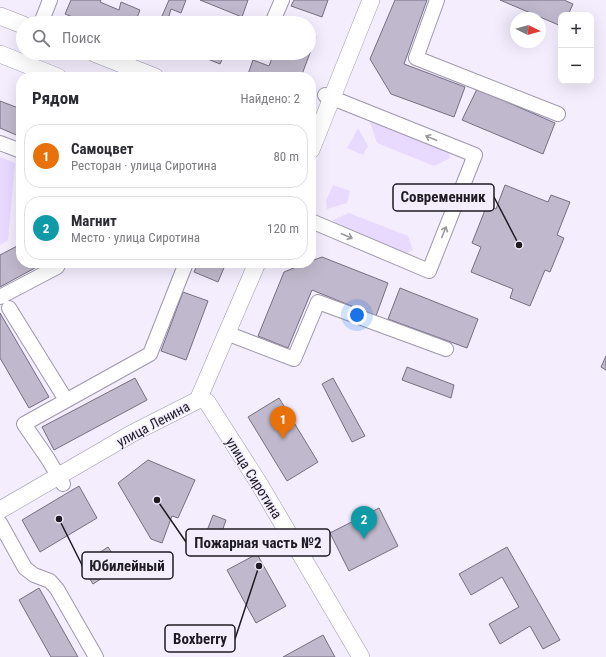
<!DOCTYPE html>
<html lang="ru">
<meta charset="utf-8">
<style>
:root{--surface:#fff;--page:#f7f7f7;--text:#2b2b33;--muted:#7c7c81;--line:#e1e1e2;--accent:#0b8043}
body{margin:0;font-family:"Roboto Condensed",sans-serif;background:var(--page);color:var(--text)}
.controls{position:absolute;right:12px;top:12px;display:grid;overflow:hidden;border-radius:8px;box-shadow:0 4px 16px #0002}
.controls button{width:36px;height:36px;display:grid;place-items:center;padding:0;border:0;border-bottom:1px solid var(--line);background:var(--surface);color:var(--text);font:20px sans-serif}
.compass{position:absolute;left:510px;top:12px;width:36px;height:36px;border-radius:50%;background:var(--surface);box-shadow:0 4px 16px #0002;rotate:95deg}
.you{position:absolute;left:357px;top:315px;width:14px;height:14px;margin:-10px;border:3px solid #fff;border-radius:50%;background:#1a73e8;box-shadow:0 0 0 6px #1a73e833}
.badge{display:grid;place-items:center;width:26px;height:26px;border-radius:50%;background:var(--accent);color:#fff;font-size:13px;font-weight:700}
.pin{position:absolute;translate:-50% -33px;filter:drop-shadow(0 1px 2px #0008)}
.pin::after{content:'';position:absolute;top:21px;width:14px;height:12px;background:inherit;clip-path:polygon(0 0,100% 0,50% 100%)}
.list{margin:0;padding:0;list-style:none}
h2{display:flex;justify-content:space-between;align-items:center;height:52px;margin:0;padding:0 16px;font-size:17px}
h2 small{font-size:13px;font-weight:400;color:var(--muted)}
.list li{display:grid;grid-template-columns:26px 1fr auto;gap:12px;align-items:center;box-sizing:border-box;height:64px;margin:0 8px 8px;padding:0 8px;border:1px solid var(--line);border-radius:16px}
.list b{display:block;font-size:15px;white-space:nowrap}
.list p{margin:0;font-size:13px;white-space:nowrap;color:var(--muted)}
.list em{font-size:13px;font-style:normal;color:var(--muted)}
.icon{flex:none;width:22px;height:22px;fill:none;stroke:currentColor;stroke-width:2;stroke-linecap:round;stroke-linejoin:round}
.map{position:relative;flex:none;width:606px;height:657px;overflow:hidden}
.search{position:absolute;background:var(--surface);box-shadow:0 4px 16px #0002;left:16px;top:16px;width:300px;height:44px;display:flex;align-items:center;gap:10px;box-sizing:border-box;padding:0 14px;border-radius:22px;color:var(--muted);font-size:15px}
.panel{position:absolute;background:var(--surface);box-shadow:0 4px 16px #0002;left:16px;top:72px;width:300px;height:196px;border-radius:16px}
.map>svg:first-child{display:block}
.green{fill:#e8daff}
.building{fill:#c0b8cc;stroke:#766f82}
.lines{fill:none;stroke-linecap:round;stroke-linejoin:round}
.minor-casing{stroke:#9e97ab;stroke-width:16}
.major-casing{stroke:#9e97ab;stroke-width:18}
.minor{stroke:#fff;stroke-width:14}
.major{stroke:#fff;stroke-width:17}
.oneway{stroke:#9a989c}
.labels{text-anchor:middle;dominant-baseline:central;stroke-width:3;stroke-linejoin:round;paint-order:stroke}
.street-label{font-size:14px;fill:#1e1b23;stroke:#f3edfe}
.leader{fill:none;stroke:#1e1b23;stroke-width:1.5}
.callout-dot{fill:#1e1b23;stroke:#f3edfe;stroke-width:1.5}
.callout{fill:#f3edfe;stroke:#1e1b23;stroke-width:1.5}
.callout-label{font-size:15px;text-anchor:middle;font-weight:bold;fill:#1e1b23}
</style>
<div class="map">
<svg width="606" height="657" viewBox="0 0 606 657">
<rect width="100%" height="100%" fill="#f3edfe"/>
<!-- green -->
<path class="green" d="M370 122 448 151 450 158 434 166 377 143Z
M358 128 368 146 363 155 347 148Z
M0 157 15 163 8 240 0 245Z
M333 185 350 191 347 203 327 209 326 201Z
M349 213 408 236 413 250 407 253 335 225 333 220Z"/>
<!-- building -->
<path class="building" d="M71 0H101L100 2 119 10 121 2 140 10 135 23H88L65 14Z
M169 0H186L181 13 171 9 169 16 186 23H159Z
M200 0H248L242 17Z
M294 0H328L322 17 291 6Z
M395 0H427L404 64 465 87 454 117 391 94 370 59Z
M500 0H564L573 4 568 15H561V26Z
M309 34 316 37 301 77H247L253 60 269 66 274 53H309Z
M193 53H225L220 64Z
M477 89 555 123 543 154 462 120Z
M0 101 21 109V137L0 128Z
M505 185 548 202 551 195 570 202 557 235 564 238 550 272 545 270 530 306 510 298 513 289 471 272 481 247 472 243 487 205 496 209Z
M21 244V263H44L0 287V255Z
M322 257 388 283 376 316 312 290 288 348 258 336 284 272 306 263H311V261Z
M198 263H226L218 282 194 272Z
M400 288 478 319 467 348 388 319Z
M183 292 208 301 186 360 161 351Z
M0 313 49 397 29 408 0 358Z
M606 356V370L601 367Z
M407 367 454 385 451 398 402 380Z
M135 378 147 400 54 450 42 427Z
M333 378 365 436 352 442 322 384Z
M279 398 318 462 287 481 248 417Z
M148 460 195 480 178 518 172 516 162 543 151 539 118 483Z
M79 486 97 518 40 552 22 520Z
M379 508 398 546 349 571 330 533Z
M213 515 226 520 219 540 205 536Z
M108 547 121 566 93 584 81 565Z
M507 547 560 640 543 649 530 626 500 644 489 624 519 607 502 577 471 595 459 574Z
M257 554 286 606 256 623 227 570Z
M39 588 78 657H51L19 600Z
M323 635 335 657H283Z"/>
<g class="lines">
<defs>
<path id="minor" d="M437 0 416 58 558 114
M41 23 50 0
M272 23 282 0
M0 143 21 151
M311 221 429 271 475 155 325 95
M0 297 57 267 59 263
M9 308 66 400
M234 336 294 359 318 302 446 349
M63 484 48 459 24 424 150 354 186 263
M0 523 25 568 34 575 50 581 57 589 96 657"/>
<path id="major" d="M0 16 23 25
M94 53 155 77
M0 54 58 77
M311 150 371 0
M207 402 260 485 361 657
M0 510 131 434 198 400 257 263"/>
</defs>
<!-- minor casing -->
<use href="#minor" class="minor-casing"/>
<!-- major casing -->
<use href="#major" class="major-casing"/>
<!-- minor -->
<use href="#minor" class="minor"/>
<!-- major -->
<use href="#major" class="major"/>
</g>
<!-- one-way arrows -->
<defs><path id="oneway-shaft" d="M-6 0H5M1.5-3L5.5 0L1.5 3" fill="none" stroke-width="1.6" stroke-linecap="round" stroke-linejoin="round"/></defs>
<g class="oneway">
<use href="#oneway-shaft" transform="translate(431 138) rotate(-158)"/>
<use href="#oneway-shaft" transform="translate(444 232) rotate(-68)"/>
<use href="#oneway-shaft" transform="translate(347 236) rotate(23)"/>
</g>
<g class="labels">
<!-- street labels -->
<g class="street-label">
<text transform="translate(153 424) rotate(-28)">улица Ленина</text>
<text transform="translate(254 478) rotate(58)">улица Сиротина</text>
</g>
</g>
<!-- callouts -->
<path class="leader" d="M519 245L494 197M157 500L186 542M59 519L82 565M259 566L235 639"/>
<g class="callout-dot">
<circle cx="519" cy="245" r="4"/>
<circle cx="157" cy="500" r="4"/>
<circle cx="59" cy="519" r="4"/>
<circle cx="259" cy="566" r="4"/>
</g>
<g class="callout">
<rect x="393" y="184" width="101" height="27" rx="4"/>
<rect x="186" y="529" width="144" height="27" rx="4"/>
<rect x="82" y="552" width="91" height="27" rx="4"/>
<rect x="165" y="625" width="70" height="27" rx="4"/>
</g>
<g class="callout-label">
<text x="443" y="202">Современник</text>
<text x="258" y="548">Пожарная часть №2</text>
<text x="127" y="571">Юбилейный</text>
<text x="200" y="644">Boxberry</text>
</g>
</svg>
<div class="controls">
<button>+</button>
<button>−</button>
</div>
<svg class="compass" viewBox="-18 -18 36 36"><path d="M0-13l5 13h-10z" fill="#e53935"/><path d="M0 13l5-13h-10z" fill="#7c7c81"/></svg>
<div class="you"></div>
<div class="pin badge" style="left:283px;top:439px;background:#e8710a">1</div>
<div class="pin badge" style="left:364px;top:539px;background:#0f9aa8">2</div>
<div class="search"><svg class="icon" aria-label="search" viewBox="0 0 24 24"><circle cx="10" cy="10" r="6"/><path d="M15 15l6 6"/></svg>Поиск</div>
<section class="panel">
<h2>Рядом<small>Найдено: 2</small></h2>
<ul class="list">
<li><span class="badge" style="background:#e8710a">1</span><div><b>Самоцвет</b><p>Ресторан · улица Сиротина</p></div><em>80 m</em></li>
<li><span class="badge" style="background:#0f9aa8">2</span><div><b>Магнит</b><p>Место · улица Сиротина</p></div><em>120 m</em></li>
</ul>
</section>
</div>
